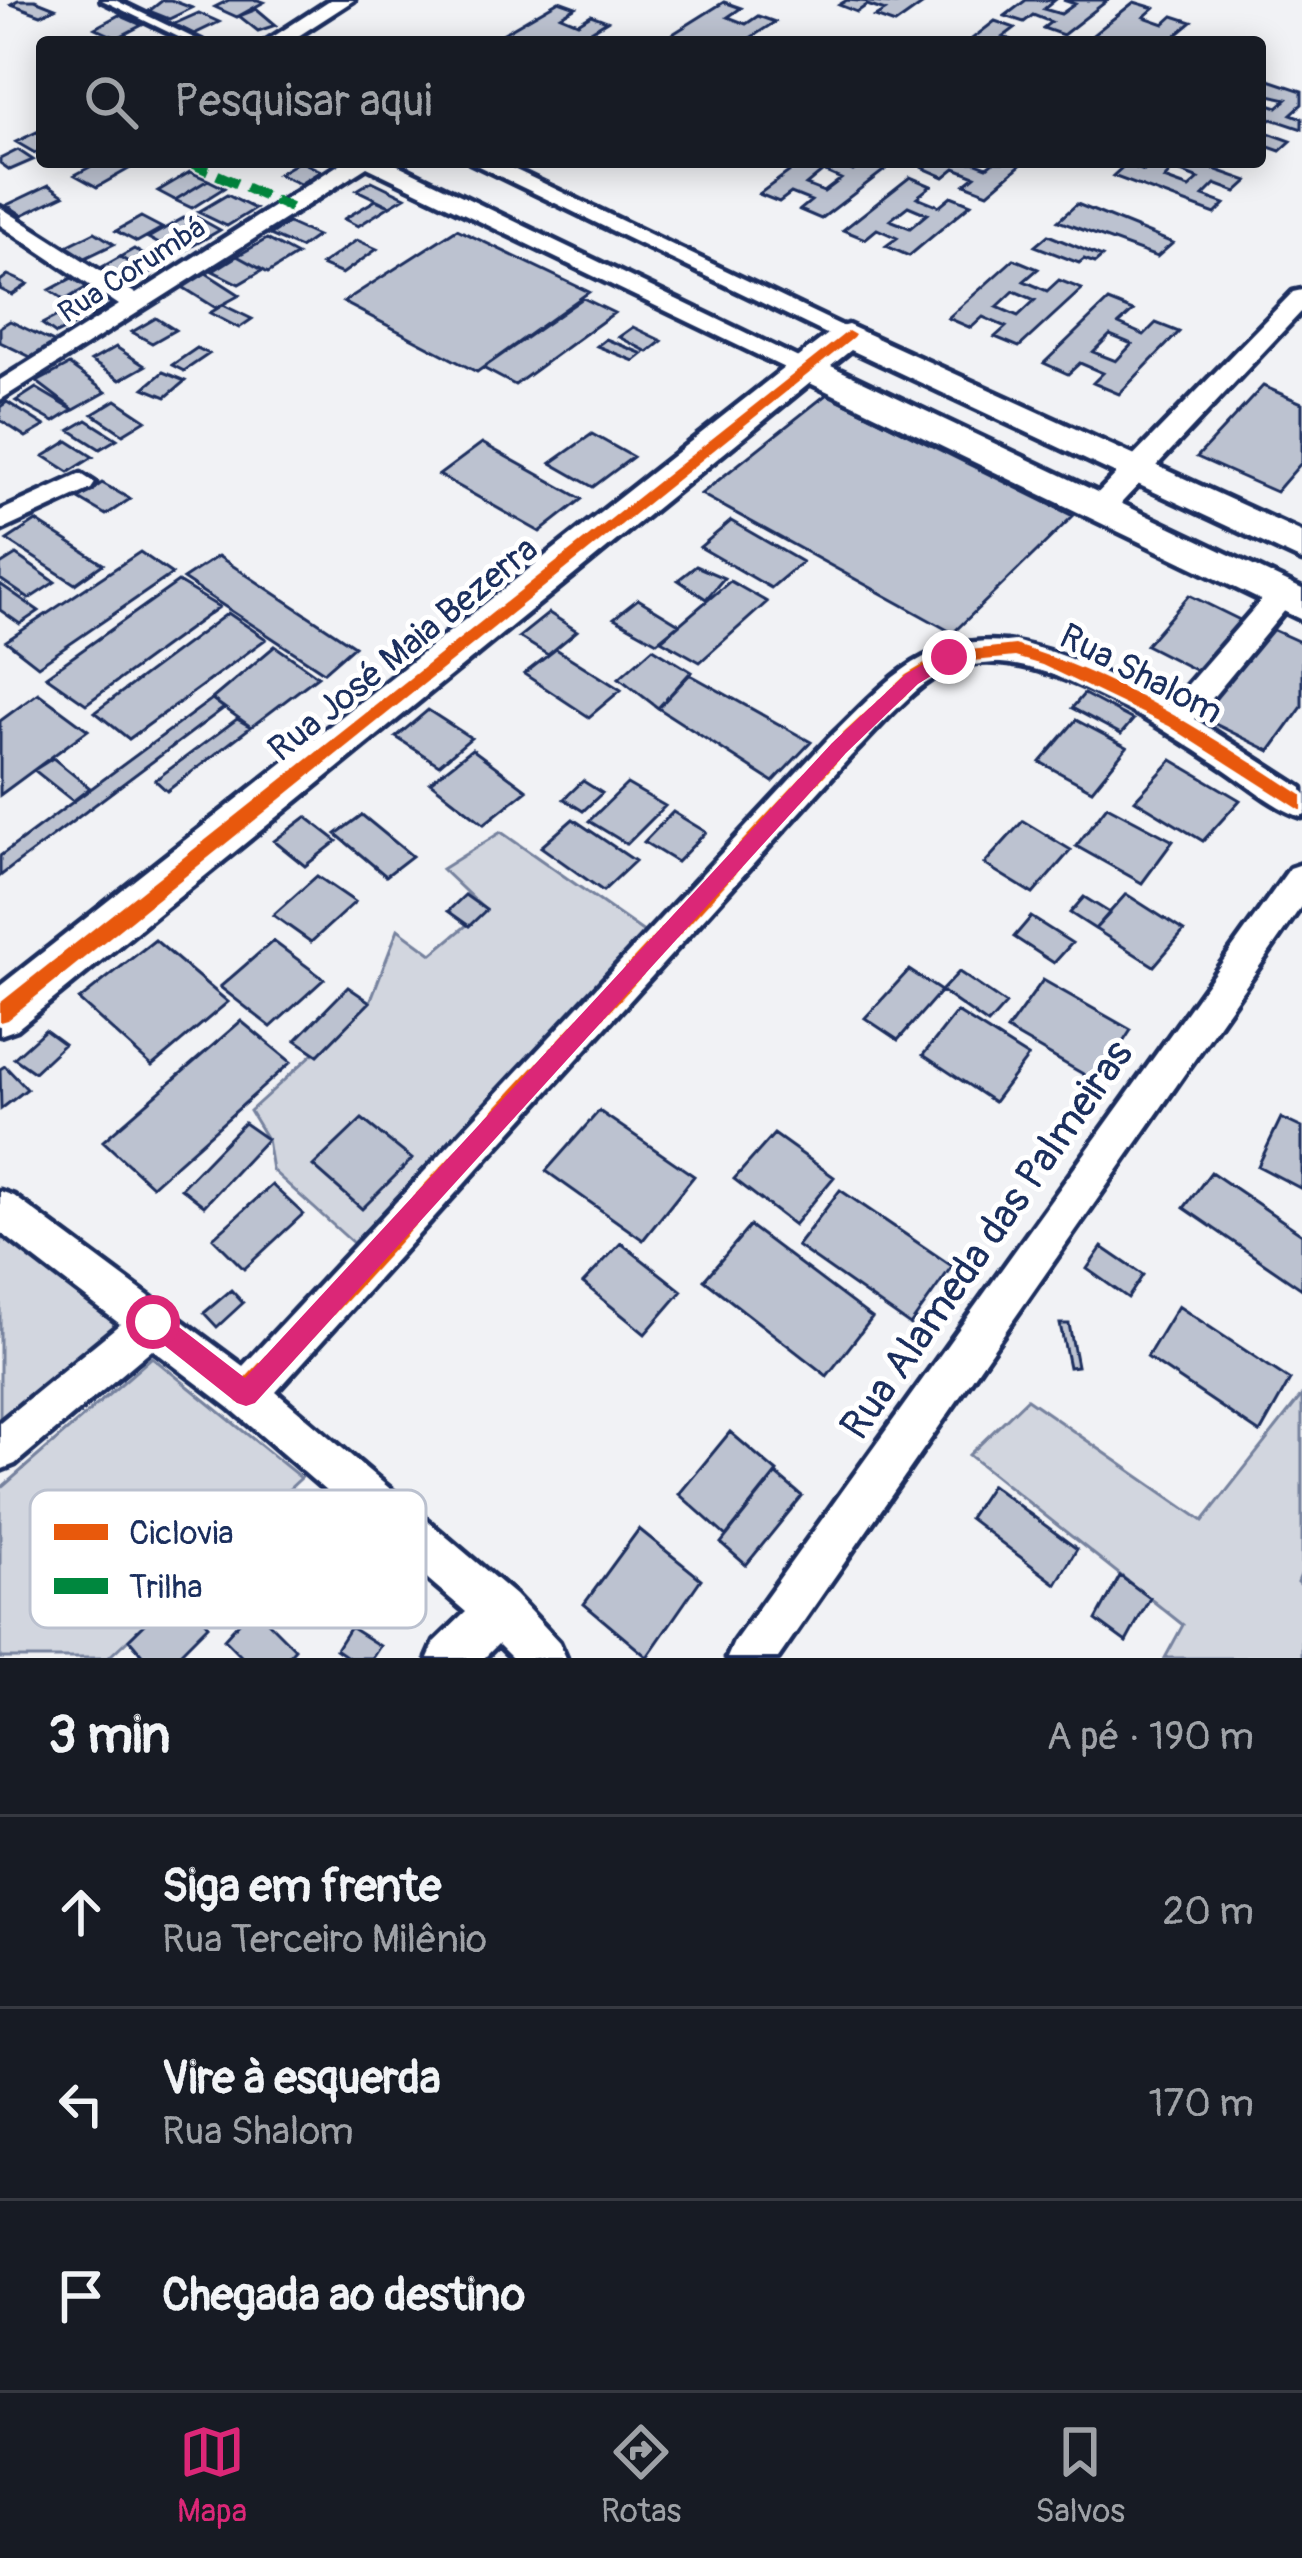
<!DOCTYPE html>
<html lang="pt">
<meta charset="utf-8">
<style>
:root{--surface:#171b24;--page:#20242c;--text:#f1f3f6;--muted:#9ea1a6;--line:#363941;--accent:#db2777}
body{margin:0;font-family:Pangolin,sans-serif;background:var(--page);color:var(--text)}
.stop{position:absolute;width:36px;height:36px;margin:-27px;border:9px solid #db2777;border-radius:50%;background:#fff}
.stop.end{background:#db2777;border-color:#fff;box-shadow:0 3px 12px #0008}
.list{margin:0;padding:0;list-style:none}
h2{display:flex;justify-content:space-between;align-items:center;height:156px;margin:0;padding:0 48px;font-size:51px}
h2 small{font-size:39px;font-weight:400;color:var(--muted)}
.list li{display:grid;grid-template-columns:78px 1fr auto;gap:36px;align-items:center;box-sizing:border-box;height:192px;padding:0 48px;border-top:3px solid var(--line)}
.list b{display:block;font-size:45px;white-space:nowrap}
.list p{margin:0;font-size:39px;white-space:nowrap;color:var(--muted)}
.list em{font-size:39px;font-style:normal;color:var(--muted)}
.icon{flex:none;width:66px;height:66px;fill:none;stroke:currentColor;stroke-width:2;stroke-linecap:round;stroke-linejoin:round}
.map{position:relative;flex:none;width:1302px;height:1658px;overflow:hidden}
.search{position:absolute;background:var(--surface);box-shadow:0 6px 30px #0003;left:36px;right:36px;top:36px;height:132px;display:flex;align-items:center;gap:30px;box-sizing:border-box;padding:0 42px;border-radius:12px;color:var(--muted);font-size:45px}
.sheet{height:732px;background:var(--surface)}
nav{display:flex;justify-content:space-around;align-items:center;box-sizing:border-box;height:168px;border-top:3px solid var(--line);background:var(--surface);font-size:33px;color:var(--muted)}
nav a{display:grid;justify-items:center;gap:6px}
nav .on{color:var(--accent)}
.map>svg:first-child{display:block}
.green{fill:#d2d6df;stroke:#76829e;stroke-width:3}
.building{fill:#bcc2d0;stroke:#1b2f5e;stroke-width:3;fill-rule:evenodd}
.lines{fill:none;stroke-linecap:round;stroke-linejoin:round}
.lane-casing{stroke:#1b2f5e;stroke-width:10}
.street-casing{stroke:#1b2f5e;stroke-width:9}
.secondary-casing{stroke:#1b2f5e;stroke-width:9}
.lane{fill:#fff;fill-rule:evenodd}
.street{fill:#fff;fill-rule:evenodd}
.secondary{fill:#fff;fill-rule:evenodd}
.quiet{stroke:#00873e;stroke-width:10;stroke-dasharray:21 10;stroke-linecap:butt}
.cycleway-casing{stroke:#fff;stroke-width:8}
.cycleway{fill:#e8590c;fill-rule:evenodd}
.route{fill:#db2777}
.labels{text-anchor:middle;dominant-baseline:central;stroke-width:10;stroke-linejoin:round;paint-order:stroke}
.far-street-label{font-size:30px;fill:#1b2f5e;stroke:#fff}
.street-label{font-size:36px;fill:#1b2f5e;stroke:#fff}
.near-street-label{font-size:42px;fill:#1b2f5e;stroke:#fff}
.key{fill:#fff;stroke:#bbc1cf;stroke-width:3}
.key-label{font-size:33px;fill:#1b2f5e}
</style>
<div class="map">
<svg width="1302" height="1658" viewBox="0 0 1302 1658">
<rect width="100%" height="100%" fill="#f1f2f5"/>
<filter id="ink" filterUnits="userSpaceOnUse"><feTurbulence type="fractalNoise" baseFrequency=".00833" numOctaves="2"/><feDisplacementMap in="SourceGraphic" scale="24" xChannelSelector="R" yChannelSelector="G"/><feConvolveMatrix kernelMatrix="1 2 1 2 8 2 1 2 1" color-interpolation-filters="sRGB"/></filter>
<g filter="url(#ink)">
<!-- green -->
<path class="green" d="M501 832 651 937 353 1243 272 1170 267 1139 250 1111 370 1002 398 929 432 954 485 910 442 869Z
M0 1229 125 1327 0 1430Z
M152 1357 301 1478 108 1658H0V1489Z
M1302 1395V1572L1298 1582 1302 1586V1658H1165L1183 1625 969 1455 1027 1399 1203 1521Z"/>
<!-- building -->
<path class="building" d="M18 0H35L55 8 41 15 11 4Z
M163 0H171L192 8 169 19 149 11Z
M229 0H258L264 2 237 17 215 7Z
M847 0 895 4 929 0 895 24 875 17 885 11 867 5 857 12 839 5Z
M1026 0H1055L1044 9 1061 14 1075 4 1063 0H1108L1063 35 1043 28 1051 22 1033 15 1024 22 1005 16Z
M559 1 576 7 561 16 578 23 591 15 607 21 573 42 490 41Z
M724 2 741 8 728 17 746 24 758 16 775 22 744 42H660Z
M1134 2 1154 8 1144 17 1164 24 1173 16 1192 22 1168 42H1084Z
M257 9 276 25 258 31 239 16Z
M199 13 219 22 194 34 174 24Z
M119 15 142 25 117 38 95 28Z
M995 21 1015 28 1003 37 1017 42H968Z
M1260 77 1302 91V104L1291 114 1302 118V129L1260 115V101L1278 107 1287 99 1260 93Z
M1260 130 1291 141 1280 151 1260 144Z
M39 131 42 149 35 153 16 142Z
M18 150 33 160 10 170 0 163V159Z
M99 162H141L97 187 75 175Z
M298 162H302L321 171 300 184 278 174Z
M802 162H834L853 171 868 162 886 169 821 219 800 210 811 201 791 193 779 202 759 194ZM823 171 841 179 824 192 806 185Z
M931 162H974L987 167 993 162H1024L988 193 965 184 975 176 955 168 944 177 923 168Z
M1194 162 1248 181 1236 192 1215 184 1203 196 1225 204 1215 214 1113 176 1126 164 1144 171 1151 162ZM1173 169 1199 179 1189 188 1164 179Z
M190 172 208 180 175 200 158 191Z
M910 177 931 186 917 197 939 206 951 196 971 204 909 256 886 246 897 238 877 229 865 239 843 230ZM908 206 927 214 910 228 890 220Z
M208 180 224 188 192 208 175 200Z
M372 181 405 197 390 206 357 190Z
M49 185 64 195 22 215 7 205Z
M227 195 255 209 227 226 198 212Z
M376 200 390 206 358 226 344 219Z
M1077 204 1173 243 1157 257 1058 221Z
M191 214 220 230 201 241 171 225Z
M141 217 162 228 137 242 116 231Z
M288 223 317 236 300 248 270 235Z
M171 225 201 241 178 254 148 238Z
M457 229 589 292 477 372 343 302Z
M95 232 114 244 81 260 63 248Z
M1048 235 1102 257 1095 263 1084 259 1079 263 1035 246Z
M267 239 297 255 268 273 237 256Z
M357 240 377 249 342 274 321 265Z
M134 249 162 266 148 274 120 257Z
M237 256 263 270 239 284 213 271Z
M120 257 140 269 114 283 95 271Z
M1014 259 1038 269 1024 281 1047 291 1059 280 1082 289 1019 347 995 337 1006 327 983 317 971 328 948 318ZM1014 291 1035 300 1018 316 997 307Z
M206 273 240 295 216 308 181 286Z
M8 275 28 284 12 295 0 289V281Z
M72 278 87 287 65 300 50 290Z
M94 293 113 303 91 317 72 306Z
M583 298 614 313 515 385 483 368Z
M1108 301 1133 311 1119 324 1144 335 1156 323 1179 332 1119 394 1093 383 1103 373 1080 363 1068 374 1044 363ZM1110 335 1132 344 1116 361 1093 352Z
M223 305 252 319 239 328 210 313Z
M61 314 76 324 56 334 42 324Z
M156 318 175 330 152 343 132 332Z
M10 321 64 347 41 362 0 342V327Z
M633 327 662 341 648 352 619 337Z
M606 339 643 354 634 361 597 346Z
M116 347 145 366 120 380 91 361Z
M197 348 209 354 184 371 172 365Z
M69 365 106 392 74 410 37 382Z
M163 372 185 381 166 397 144 388Z
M1263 386 1302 403V462L1276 492 1197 457Z
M36 388 73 410 54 422 16 401Z
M827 394 1073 516 953 633 701 494Z
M116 400 146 420 123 434 93 414Z
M7 402 45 426 26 437 0 420V407Z
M87 420 117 439 100 449 70 430Z
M592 434 633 457 593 487 551 463Z
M68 441 93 457 69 472 44 456Z
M482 443 582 499 540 532 439 475Z
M102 483 130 499 106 515 79 499Z
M36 521 103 564 75 584 7 540Z
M731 521 802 562 771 588 700 547Z
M140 552 172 574 38 666 6 641Z
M16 555 55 582 29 599 0 579V565Z
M218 556 354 646 324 672 183 579Z
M696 566 724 578 706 599 678 580Z
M730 581 767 602 700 662 661 640Z
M178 582 219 607 86 704 46 676Z
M0 584 39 611 20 624 0 610Z
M1189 595 1248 624 1205 675 1146 645Z
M638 599 679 624 657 642 614 618Z
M228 613 266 639 129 739 95 712Z
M549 613 577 631 548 655 519 637Z
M1269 628 1302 643V707L1270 751 1201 717Z
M275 646 318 676 251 727 212 699Z
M653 648 692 672 658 708 619 678Z
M556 649 621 690 589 717 524 674Z
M689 674 811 742 773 782 658 708Z
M38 693 88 730 0 795V721Z
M1084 694 1133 720 1121 734 1072 708Z
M212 699 224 708 0 876V856Z
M428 710 471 738 439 765 396 737Z
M237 719 251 727 167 791 155 780Z
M1076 720 1127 747 1092 790 1040 762Z
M472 749 527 790 484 824 430 782Z
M53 758 90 788 73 801 34 770Z
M1172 760 1240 800 1203 841 1135 800Z
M583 781 602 793 583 811 564 799Z
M627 784 665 806 627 844 589 821Z
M1107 806 1173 841 1142 883 1076 846Z
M673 812 706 832 677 862 644 842Z
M362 815 412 856 386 876 336 834Z
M306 817 337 841 305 866 274 841Z
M573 819 635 861 603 891 541 847Z
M1023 821 1071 850 1033 894 984 864Z
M317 876 355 902 311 942 273 915Z
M1126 894 1184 931 1154 966 1095 929Z
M465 895 486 910 469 926 448 911Z
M1084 897 1110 913 1095 929 1070 913Z
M1031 917 1072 943 1054 963 1014 937Z
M155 940 228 1002 152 1066 79 1000Z
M273 941 324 979 271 1027 220 987Z
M909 970 941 991 898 1040 865 1018Z
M959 972 1006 1004 988 1024 941 991Z
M1043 980 1131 1030 1097 1082 1007 1030Z
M348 987 370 1002 318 1055 296 1040Z
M957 1012 1028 1057 994 1102 923 1055Z
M241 1021 291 1062 152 1186 103 1141Z
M45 1030 64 1044 34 1072 14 1058Z
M5 1066 27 1089 1 1109 0 1069Z
M599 1111 694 1176 643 1240 546 1171Z
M1281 1118 1302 1128V1189L1258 1166Z
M362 1119 412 1159 362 1209 313 1166Z
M244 1123 267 1139 204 1206 181 1188Z
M774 1134 834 1177 794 1225 734 1179Z
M1211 1172 1302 1234V1289L1184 1208Z
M272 1185 303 1214 244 1269 213 1238Z
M840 1190 952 1266 910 1325 797 1246Z
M750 1226 872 1318 827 1376 704 1280Z
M621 1243 682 1291 645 1334 583 1283Z
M1102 1247 1143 1275 1128 1298 1087 1269Z
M231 1290 243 1303 217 1327 204 1313Z
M1178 1306 1290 1380 1260 1433 1147 1357Z
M1060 1324H1069L1077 1366 1069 1367Z
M730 1432 777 1472 726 1536 679 1494Z
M776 1474 802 1496 746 1565 721 1543Z
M991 1485 1077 1549 1056 1584 969 1518Z
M639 1529 701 1579 647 1657 584 1604Z
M1120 1576 1150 1598 1126 1642 1096 1620Z
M179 1590 208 1625 175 1658H145L129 1639Z
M253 1607 295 1649 287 1658H243L224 1639Z
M350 1627 380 1646 372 1658H349L336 1649Z"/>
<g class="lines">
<defs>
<path id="lane" d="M102 0H115L202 42H189Z"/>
<path id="street" d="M330 0H354L289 42H265Z
M343 162H392L819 368 806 376 797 374 367 167 0 400V380L119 305 0 225V207L136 294Z
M470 162H499L861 335 848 343 839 340Z
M1302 290V311L1109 516H1089L1085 509 1089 502 1293 292Z
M81 474 95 483 91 489 0 531V511Z
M1281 586 1296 596 1291 603 1195 719 1302 788V817C1274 808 1248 785 1224 769 1159 726 1034 641 955 667 915 681 880 728 850 757L276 1392 515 1595 559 1642 566 1658H512L498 1644 484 1658H428L435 1642 466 1612 231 1409 152 1349 15 1464 0 1470V1422L120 1324 0 1232V1191L14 1196 243 1366 828 739C852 717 876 689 903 670 993 605 1084 665 1170 705L1271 589Z
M1302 864V905L778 1658H727L734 1642 1290 868Z"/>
<path id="secondary" d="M848 325 1302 532V561L851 350 831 366 1302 589V620L810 383 17 1029 0 1035V986L794 360 836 328Z"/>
</defs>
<!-- lane casing -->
<use href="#lane" class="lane-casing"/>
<!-- street casing -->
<use href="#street" class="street-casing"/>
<!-- secondary casing -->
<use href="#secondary" class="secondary-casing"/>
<!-- lane -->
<use href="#lane" class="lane"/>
<!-- street -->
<use href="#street" class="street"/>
<!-- secondary -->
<use href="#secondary" class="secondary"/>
<!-- quiet -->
<path class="quiet" d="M189 162 291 208"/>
<defs>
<path id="cycleway" d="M848 331 855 335 853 338 7 1020 0 1022V1003Z
M1015 645C1121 677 1210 735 1302 795V811L1169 726 1042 665 1015 657 952 663 918 683 845 753 254 1402 246 1405 238 1402 235 1394 238 1386 833 743 906 675 943 653Z"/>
</defs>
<!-- cycleway casing -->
<use href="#cycleway" class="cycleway-casing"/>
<!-- cycleway -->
<use href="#cycleway" class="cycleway"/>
</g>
</g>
<!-- route -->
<path class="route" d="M949 650 958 657 955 661 918 684 846 753 255 1403 246 1406 237 1403 145 1330V1314H162L245 1378 832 743 906 674Z"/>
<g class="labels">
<!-- far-street labels -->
<g class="far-street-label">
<text transform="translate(132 270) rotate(-33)">Rua Corumbá</text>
</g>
<!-- street labels -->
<g class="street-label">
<text transform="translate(403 649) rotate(-39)">Rua José Maia Bezerra</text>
<text transform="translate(1141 674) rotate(27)">Rua Shalom</text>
</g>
<!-- near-street labels -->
<g class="near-street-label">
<text transform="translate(987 1240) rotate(-55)">Rua Alameda das Palmeiras</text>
</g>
</g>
<!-- legend -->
<rect x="30" y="1490" width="396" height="138" rx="18" class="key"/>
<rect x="54" y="1524" width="54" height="16" fill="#e8590c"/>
<rect x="54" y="1578" width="54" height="16" fill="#00873e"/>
<g class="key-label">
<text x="129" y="1544">Ciclovia</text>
<text x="129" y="1598">Trilha</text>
</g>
</svg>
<div class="stop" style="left:153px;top:1322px"></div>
<div class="stop end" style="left:949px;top:657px"></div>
<div class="search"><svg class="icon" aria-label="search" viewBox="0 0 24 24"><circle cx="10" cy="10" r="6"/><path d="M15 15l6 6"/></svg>Pesquisar aqui</div>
</div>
<section class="sheet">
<h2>3 min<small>A pé · 190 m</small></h2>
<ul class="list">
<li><svg class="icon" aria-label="ahead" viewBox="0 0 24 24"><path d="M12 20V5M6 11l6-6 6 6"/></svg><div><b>Siga em frente</b><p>Rua Terceiro Milênio</p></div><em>20 m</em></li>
<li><svg class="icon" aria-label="left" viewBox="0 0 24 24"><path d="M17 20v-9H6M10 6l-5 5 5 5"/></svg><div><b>Vire à esquerda</b><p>Rua Shalom</p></div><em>170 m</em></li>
<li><svg class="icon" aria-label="arrive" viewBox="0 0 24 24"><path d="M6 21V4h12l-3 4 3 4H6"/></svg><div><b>Chegada ao destino</b></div></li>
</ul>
</section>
<nav>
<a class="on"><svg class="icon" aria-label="map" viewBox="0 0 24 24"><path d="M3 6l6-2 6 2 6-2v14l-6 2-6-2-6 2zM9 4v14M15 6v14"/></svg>Mapa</a>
<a><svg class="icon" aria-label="directions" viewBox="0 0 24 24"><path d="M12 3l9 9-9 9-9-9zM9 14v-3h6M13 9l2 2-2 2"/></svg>Rotas</a>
<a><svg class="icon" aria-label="saved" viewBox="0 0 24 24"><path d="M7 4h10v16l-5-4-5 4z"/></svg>Salvos</a>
</nav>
